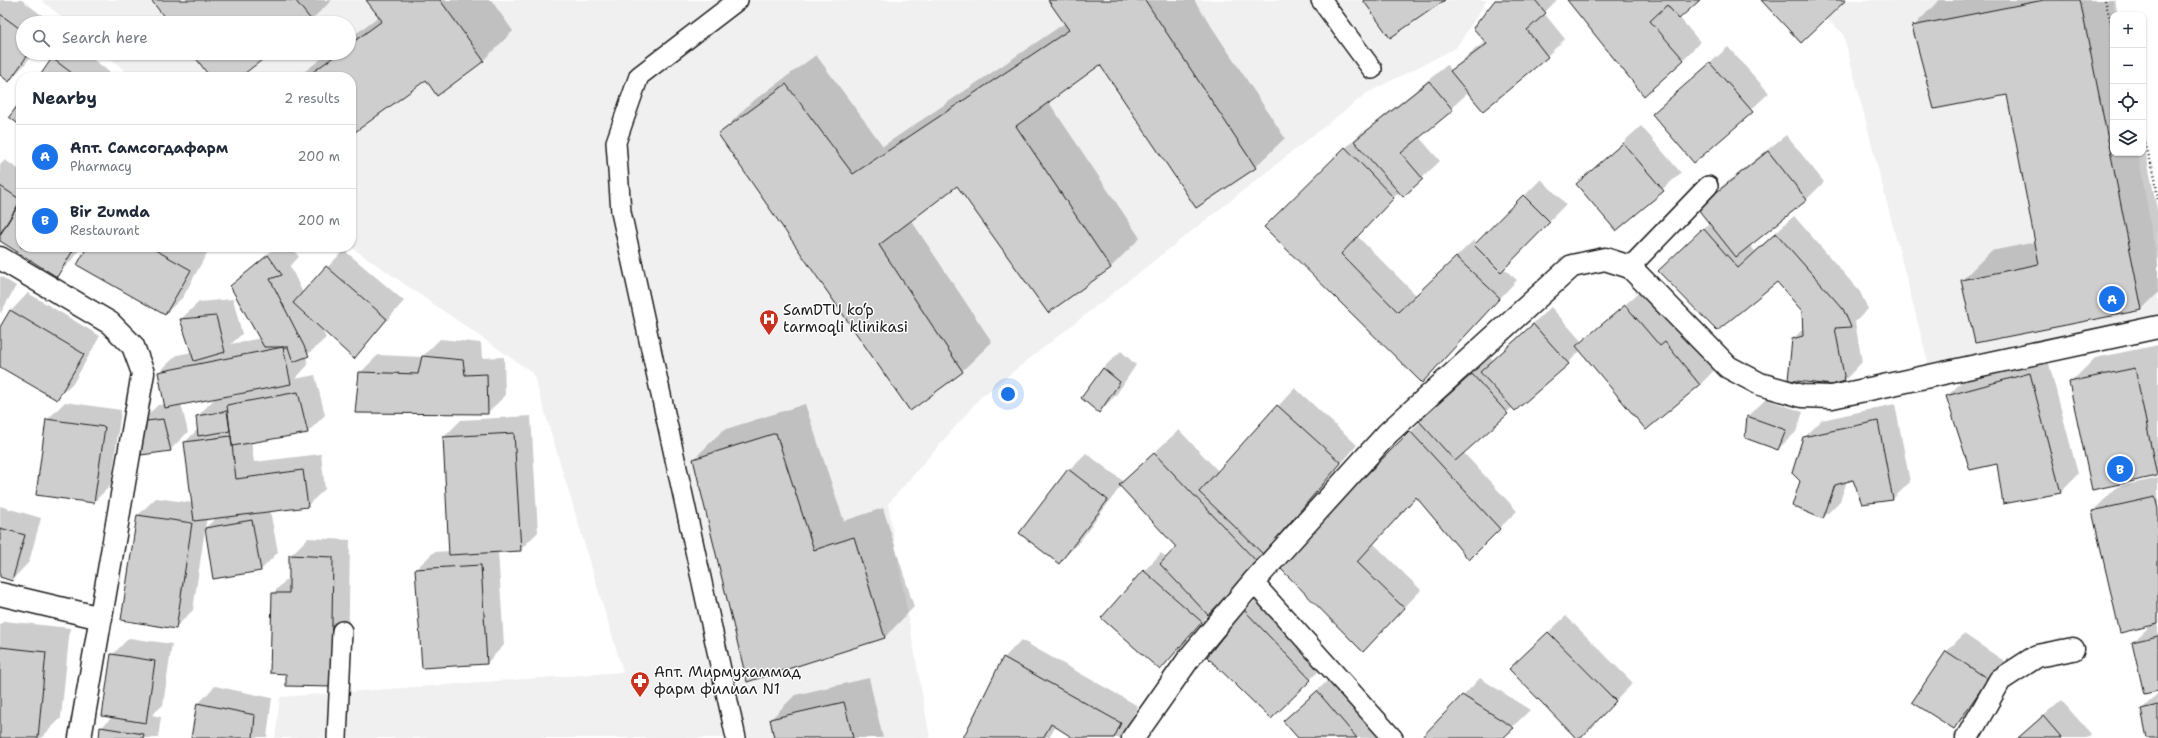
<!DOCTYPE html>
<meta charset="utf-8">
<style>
:root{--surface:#fff;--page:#f2f2f3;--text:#1f2937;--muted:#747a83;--line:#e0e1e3;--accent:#1a73e8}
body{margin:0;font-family:"Shantell Sans",sans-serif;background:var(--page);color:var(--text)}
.controls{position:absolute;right:12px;top:12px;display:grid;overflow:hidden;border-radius:8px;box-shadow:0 1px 3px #0004}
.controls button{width:36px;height:36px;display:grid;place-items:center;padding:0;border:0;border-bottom:1px solid var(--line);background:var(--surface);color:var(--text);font:20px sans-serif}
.you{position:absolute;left:1008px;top:394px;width:14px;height:14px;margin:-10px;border:3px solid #fff;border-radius:50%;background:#1a73e8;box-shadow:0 0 0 6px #1a73e833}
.badge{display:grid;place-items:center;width:26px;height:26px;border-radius:50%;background:var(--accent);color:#fff;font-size:13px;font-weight:700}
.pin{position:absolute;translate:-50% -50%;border:2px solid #fff;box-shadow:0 1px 4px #0006}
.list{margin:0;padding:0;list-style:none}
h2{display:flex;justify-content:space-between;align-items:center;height:52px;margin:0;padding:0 16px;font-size:17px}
h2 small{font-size:13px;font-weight:400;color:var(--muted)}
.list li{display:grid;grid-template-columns:26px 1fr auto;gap:12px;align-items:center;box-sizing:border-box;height:64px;padding:0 16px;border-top:1px solid var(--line)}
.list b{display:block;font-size:15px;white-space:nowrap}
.list p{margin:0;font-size:13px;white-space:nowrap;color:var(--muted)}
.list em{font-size:13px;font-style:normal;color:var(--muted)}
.icon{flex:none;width:22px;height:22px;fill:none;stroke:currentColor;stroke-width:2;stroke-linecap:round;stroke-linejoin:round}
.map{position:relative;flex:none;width:2158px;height:738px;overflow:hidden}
.search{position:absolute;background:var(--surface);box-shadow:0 1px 3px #0004;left:16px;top:16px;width:340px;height:44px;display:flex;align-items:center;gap:10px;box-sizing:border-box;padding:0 14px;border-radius:22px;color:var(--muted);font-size:15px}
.panel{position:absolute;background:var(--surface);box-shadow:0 1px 3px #0004;left:16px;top:72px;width:340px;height:180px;border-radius:16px}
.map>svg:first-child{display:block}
.built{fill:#f0f0f0}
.shadow{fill:#0003;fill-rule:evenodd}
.building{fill:#cecece;stroke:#1c1c1c}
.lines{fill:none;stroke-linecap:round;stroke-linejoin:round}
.lane-casing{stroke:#1c1c1c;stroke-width:22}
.street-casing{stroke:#1c1c1c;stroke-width:25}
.path{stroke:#1c1c1c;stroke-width:2.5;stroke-dasharray:1 3;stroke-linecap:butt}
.lane{stroke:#fff;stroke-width:19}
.street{stroke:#fff;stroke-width:22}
.labels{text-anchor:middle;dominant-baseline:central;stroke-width:3;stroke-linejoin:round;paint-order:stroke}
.poi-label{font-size:15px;fill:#1c1c1c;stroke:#fff;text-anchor:start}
</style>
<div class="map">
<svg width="2158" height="738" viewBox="0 0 2158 738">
<rect width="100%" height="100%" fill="#fff"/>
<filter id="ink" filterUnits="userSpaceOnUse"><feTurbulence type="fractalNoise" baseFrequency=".025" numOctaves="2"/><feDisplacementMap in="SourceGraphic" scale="8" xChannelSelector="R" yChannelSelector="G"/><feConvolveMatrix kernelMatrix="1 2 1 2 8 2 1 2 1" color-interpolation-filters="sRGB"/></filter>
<g filter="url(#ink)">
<!-- built -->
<path class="built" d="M41 0H1487L1456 48 1367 93 981 397 888 504 930 738H275L280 697 623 672 533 373 351 247V77H132L104 53H349V23H69Z
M1804 0H2113L2115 15H2113V153H2138L2158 268V331L1930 370 1843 33Z"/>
<!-- shadow -->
<path class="shadow" d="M0 0H22L52 23H23V53H33L26 63 9 81 0 74Z
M153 0H332L308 23H170Z
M367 0H491L513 31 484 60 437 94 426 79 351 134V77H297L329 53H349V39L379 16Z
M1049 0H1194L1285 138 1255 167 1100 63 1048 101 1140 238 1110 268 958 185 911 220 992 342 962 371 720 134 749 104 816 55 883 146 1065 23Z
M1496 0H1557L1544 13 1565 39 1547 56 1483 109 1469 92 1419 137 1440 161 1422 178 1400 191 1357 236 1416 295 1474 240 1477 244 1541 179 1566 204 1503 268 1517 280 1439 364 1265 227 1363 131 1364 132 1447 65 1452 71 1469 54 1486 41Z
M1568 0H1699L1679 17 1700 42 1683 60Z
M1939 0H2115L2118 15H2113V153H2143V139L2158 214V293L2142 309 1962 280 1991 251 2036 242 2008 93 1913 27Z
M1728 47 1769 93 1694 162 1653 115Z
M59 53H85L116 77H40Z
M1641 126 1681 173 1616 230 1577 184Z
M1786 135 1824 182 1807 199 1750 245 1755 251 1794 216 1860 292 1868 309 1855 322 1862 362 1845 380 1793 339 1804 328 1803 311 1777 281 1677 254 1710 222 1698 208 1716 191Z
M5 160 21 171V247H81L74 258 56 276 0 240V165Z
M88 247H198L207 253 183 297 165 314Z
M275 247H292L299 257 290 266 303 293 344 250 404 301 354 358 321 328 326 338 306 356 308 365 295 379 315 375 325 415 308 432 251 441 254 462 321 454 325 489 307 506 270 511 278 552 261 570 205 529 193 610 175 628 122 620 138 515 156 498 193 503 185 442 198 429 197 417 216 397 181 404 188 432 170 450 140 422 158 405 165 404 159 372 177 355 192 352 181 319 199 302 233 299 242 334 231 344 261 338 231 287ZM240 393 238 395 227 397 226 395ZM217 517 205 528 207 518Z
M0 276 16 286 0 314Z
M1643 289 1717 367 1700 385 1646 429 1581 350 1568 363 1513 407 1463 452 1517 511 1469 558 1417 496 1374 544 1421 590 1380 633 1279 565 1438 404 1490 357 1493 360 1551 307 1582 342Z
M28 293 100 336 74 382 56 399 0 366V329L11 311Z
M440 339 481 343 482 358 504 357 505 396 487 413 360 373 378 355 422 357Z
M2158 345V474L2093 489 2071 382 2095 358Z
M1121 351 1136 365 1116 395 1099 412 1082 398 1103 368Z
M2047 356 2078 474 2060 492 1998 463 1947 396 1965 379Z
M1295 388 1357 445 1280 536 1281 538 1218 604 1160 669 1144 571 1161 553 1167 558 1178 547 1121 486 1077 545 1059 562 1069 470 1086 453 1123 481 1179 430 1218 471Z
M1766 399 1803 412 1796 432 1778 449 1746 437 1748 416Z
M65 402 121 410 111 485 94 502 47 420Z
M805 404 844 521 883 508 914 607 885 637 747 681 694 459 723 430Z
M1895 404 1910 482 1893 499 1853 479 1847 481 1840 501 1823 518 1802 481 1804 438 1822 420Z
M531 416 538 532 520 550 498 551 504 645 487 663 416 569 434 552 450 551 444 437 461 420Z
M2158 478V690L2133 642 2151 625 2093 511 2117 487Z
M0 506 41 518 29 562 12 580 0 576Z
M308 538 350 540 348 668 287 673 273 593 290 576V556Z
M1262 594 1328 662 1271 718 1245 611Z
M1566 616 1633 683 1580 738H1577L1528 651Z
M4 621 70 628 61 718 41 738H0V625Z
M1964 634 2004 661 1971 711 1954 728 1946 652Z
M129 638 172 644 163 705 152 715 161 717 158 738H100L101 728 112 717V655Z
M1021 640 1138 706 1121 738H1075L1056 726 1049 738H964L1004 658Z
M1342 667 1401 738H1299L1285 721Z
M869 678 883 738H775L771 719 795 695Z
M1480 678 1530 710 1501 738H1424Z
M215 686 272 698 267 737 192 738 198 704Z
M2158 693V738H2148L2142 709Z
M2061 700 2091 734 2087 738H2017Z"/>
<!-- building -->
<path class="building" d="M151 0H295L312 21 310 23H169Z
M366 0H440L484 61 437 96 426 80 351 135V77H306L339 53H349V45L382 21Z
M1048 0H1145L1256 168 1196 208 1100 65 1016 126 1111 268 1048 313 957 186 879 245 963 372 910 411 718 134 786 84 853 174 1069 30Z
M1363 0H1445L1390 38Z
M1495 0H1535L1546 13 1527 30 1548 57 1483 111 1450 71 1487 44 1473 28Z
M1567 0H1700L1679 19 1667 5 1650 21 1684 60 1644 96Z
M1761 0H1846L1801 43Z
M2044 0H2080L2142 310 1975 343 1961 280 2039 264 2007 95 1934 109 1912 26Z
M0 14 23 31V53H29L9 82 0 75Z
M192 53H271L240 77H210Z
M52 58 77 77H39Z
M1710 63 1753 112 1694 163 1652 114Z
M1429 81 1453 110 1401 153 1423 179 1403 197 1354 141Z
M21 101V126L9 117Z
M1623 143 1664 191 1616 231 1576 184Z
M1345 147 1394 198 1341 254 1398 312 1456 257 1500 298 1422 383 1264 227Z
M1768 151 1807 200 1736 257 1697 208Z
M0 186 21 200 0 234Z
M1523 195 1550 222 1501 272 1474 245Z
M21 201V247H75L57 277 0 241V235Z
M1703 228 1738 268 1776 233 1843 309 1851 327 1835 328 1845 381 1832 385 1788 380 1792 339 1803 336 1802 311 1777 282 1717 331 1658 271Z
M87 247H150L191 270 165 315 77 265Z
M216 247H226L222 252Z
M268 255 282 275 270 279 309 356 293 362 288 347H264L230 286Z
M326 266 387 319 354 359 293 303Z
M1625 305 1660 346 1665 342 1700 385 1646 430 1576 346Z
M10 310 84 354 57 400 0 367V327Z
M216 316 225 352 194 361 180 319Z
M1533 324 1569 364 1515 411 1480 372Z
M283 347 291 384 165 408 158 372Z
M422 356 463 360 465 375 487 374 488 414 355 413 359 372 418 374Z
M1103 368 1120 382 1099 413 1081 398Z
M2135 368 2157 476 2092 490 2069 382Z
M2030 373 2061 493 2003 504 1997 464 1970 470 1946 396Z
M1472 374 1508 414 1455 461 1419 421Z
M298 392 308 433 232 446 227 405Z
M1277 405 1341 463 1263 554 1199 492Z
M227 411 230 431 198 436 196 416Z
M1747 416 1786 430 1778 450 1745 438Z
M46 419 105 427 94 503 36 495Z
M163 419 171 451 141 455 139 422Z
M1878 421 1893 500 1862 504 1853 480 1835 485 1823 519 1792 506 1800 481 1792 473 1803 437Z
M1410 431 1500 529 1469 560 1416 497 1357 562 1404 608 1363 652 1277 565Z
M514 433 521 551 449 555 443 437Z
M776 433 814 550 854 537 885 638 747 682 693 459Z
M231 436 236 479 303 470 308 507 194 521 184 442Z
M1154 453 1258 563 1208 615 1160 564 1176 547 1119 485Z
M1068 469 1108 500 1059 564 1019 533Z
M2155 497 2158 509V624L2120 633 2092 511Z
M137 515 192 523 176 629 121 620Z
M252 520 261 571 213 579 205 528Z
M0 528 25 535 12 581 0 577Z
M289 555 333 557 331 687 286 686V674L270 673 272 593H289Z
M481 565 487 664 422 668 415 569Z
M1143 570 1202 622 1160 670 1101 618Z
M1244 610 1311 680 1271 719 1207 657Z
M1548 632 1616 701 1581 738H1576L1509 669Z
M2158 636V691L2144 694 2132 642Z
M0 647 46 652 38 738H0Z
M1946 651 1988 679 1954 729 1912 702Z
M111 654 155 661 146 723 102 716Z
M1003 657 1121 723 1114 738H1073L1051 724 1043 738H963Z
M1317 691 1357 738H1298L1283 721Z
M1462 695 1514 728 1503 738H1423L1422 737Z
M844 702 853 738H774L770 719Z
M197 703 255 715 253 738H191Z
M2158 705V738H2147L2141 709Z
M2043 716 2062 738H2018Z
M100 727 144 734 143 738H99Z"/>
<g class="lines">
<defs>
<path id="lane" d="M1321 0 1372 69
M1630 267 1708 186
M1253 582 1393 738
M337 738 342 631
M736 738 621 212 616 142 639 76 738 0"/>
<path id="street" d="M0 258 110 323 133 346 143 373 80 738
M0 594 101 618
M1133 738 1190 657 1253 582 1388 433 1572 266 1605 259 1630 267 1728 367 1760 384 1802 396 1832 397 2158 327
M1967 738 2000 680 2037 656 2073 649"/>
</defs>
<!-- lane casing -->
<use href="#lane" class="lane-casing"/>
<!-- street casing -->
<use href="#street" class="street-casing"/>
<!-- path -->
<path class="path" d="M2105 0 2113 30
M2143 136 2155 177 2158 200"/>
<!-- lane -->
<use href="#lane" class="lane"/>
<!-- street -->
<use href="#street" class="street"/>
</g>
</g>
<!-- icons -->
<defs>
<symbol id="hospital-pin" viewBox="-11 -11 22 30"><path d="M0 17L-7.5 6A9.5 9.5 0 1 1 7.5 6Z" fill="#c8321e" stroke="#fff"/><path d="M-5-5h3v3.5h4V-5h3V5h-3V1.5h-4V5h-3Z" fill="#fff"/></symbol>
<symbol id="pharmacy-pin" viewBox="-11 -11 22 30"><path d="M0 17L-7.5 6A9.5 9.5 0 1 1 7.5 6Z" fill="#c8321e" stroke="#fff"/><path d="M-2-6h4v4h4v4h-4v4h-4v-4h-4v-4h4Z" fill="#fff"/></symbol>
</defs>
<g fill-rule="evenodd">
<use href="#hospital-pin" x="758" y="308" width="22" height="30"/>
<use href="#pharmacy-pin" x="629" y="670" width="22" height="30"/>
</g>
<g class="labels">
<!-- poi labels -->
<g class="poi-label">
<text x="783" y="310">SamDTU ko‘p<tspan x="783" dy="17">tarmoqli klinikasi</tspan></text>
<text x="654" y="672">Апт. Мирмухаммад<tspan x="654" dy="17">фарм филиал N1</tspan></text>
</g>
</g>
</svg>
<div class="controls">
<button>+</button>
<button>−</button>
<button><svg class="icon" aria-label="locate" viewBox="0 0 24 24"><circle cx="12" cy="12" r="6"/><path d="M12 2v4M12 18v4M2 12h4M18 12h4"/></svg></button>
<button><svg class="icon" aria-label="layers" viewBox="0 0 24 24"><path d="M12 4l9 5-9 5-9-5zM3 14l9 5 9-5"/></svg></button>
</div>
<div class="you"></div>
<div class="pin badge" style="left:2112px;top:299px">A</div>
<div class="pin badge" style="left:2120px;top:469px">B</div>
<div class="search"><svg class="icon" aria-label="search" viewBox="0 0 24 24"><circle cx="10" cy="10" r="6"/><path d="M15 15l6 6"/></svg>Search here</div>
<section class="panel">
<h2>Nearby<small>2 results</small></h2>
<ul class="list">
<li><span class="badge">A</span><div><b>Апт. Самсогдафарм</b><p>Pharmacy</p></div><em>200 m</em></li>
<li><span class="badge">B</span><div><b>Bir Zumda</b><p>Restaurant</p></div><em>200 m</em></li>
</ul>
</section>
</div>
